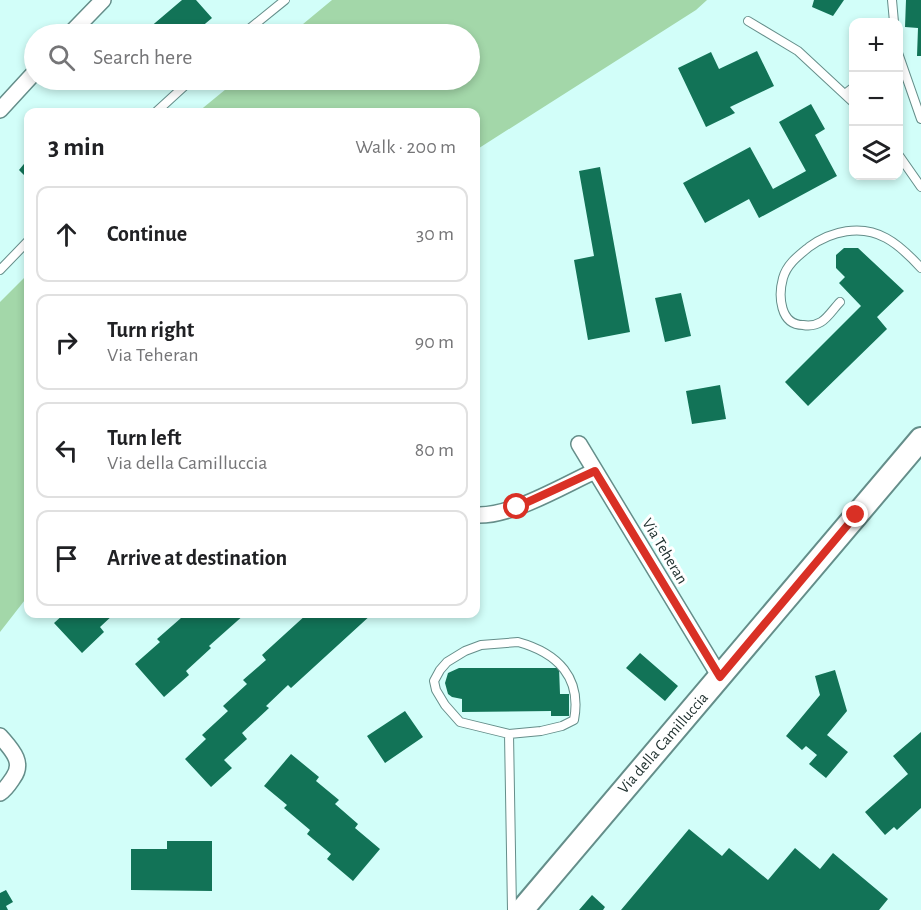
<!DOCTYPE html>
<meta charset="utf-8">
<style>
:root{--surface:#fff;--page:#f6f6f6;--text:#202124;--muted:#757577;--line:#e0e0e0}
body{margin:0;font-family:"Alegreya Sans",sans-serif;background:var(--page);color:var(--text)}
.controls{position:absolute;right:18px;top:18px;display:grid;overflow:hidden;border-radius:12px;box-shadow:0 3px 9px #0003}
.controls button{width:54px;height:54px;display:grid;place-items:center;padding:0;border:0;border-bottom:2px solid var(--line);background:var(--surface);color:var(--text);font:30px sans-serif}
.stop{position:absolute;width:18px;height:18px;margin:-14px;border:4px solid #d93025;border-radius:50%;background:#fff}
.stop.end{background:#d93025;border-color:#fff;box-shadow:0 2px 6px #0008}
.list{margin:0;padding:0;list-style:none}
h2{display:flex;justify-content:space-between;align-items:center;height:78px;margin:0;padding:0 24px;font-size:26px}
h2 small{font-size:20px;font-weight:400;color:var(--muted)}
.list li{display:grid;grid-template-columns:39px 1fr auto;gap:18px;align-items:center;box-sizing:border-box;height:96px;margin:0 12px 12px;padding:0 12px;border:2px solid var(--line);border-radius:12px}
.list b{display:block;font-size:22px;white-space:nowrap}
.list p{margin:0;font-size:20px;white-space:nowrap;color:var(--muted)}
.list em{font-size:20px;font-style:normal;color:var(--muted)}
.icon{flex:none;width:33px;height:33px;fill:none;stroke:currentColor;stroke-width:2;stroke-linecap:round;stroke-linejoin:round}
.map{position:relative;flex:none;width:921px;height:910px;overflow:hidden}
.search{position:absolute;background:var(--surface);box-shadow:0 3px 9px #0003;left:24px;top:24px;width:456px;height:66px;display:flex;align-items:center;gap:15px;box-sizing:border-box;padding:0 21px;border-radius:33px;color:var(--muted);font-size:22px}
.panel{position:absolute;background:var(--surface);box-shadow:0 3px 9px #0003;left:24px;top:108px;width:456px;height:510px;border-radius:12px}
.map>svg:first-child{display:block}
.green{fill:#a3d7a9}
.building{fill:#127357}
.lines{fill:none;stroke-linecap:round;stroke-linejoin:round}
.lane-casing{stroke:#658e8a;stroke-width:10}
.street-casing{stroke:#658e8a;stroke-width:18}
.secondary-casing{stroke:#658e8a;stroke-width:26}
.lane{stroke:#fff;stroke-width:8}
.street{stroke:#fff;stroke-width:15}
.secondary{stroke:#fff;stroke-width:22}
.route{stroke:#d93025;stroke-width:8}
.labels{text-anchor:middle;dominant-baseline:central;stroke-width:6;stroke-linejoin:round;paint-order:stroke}
.street-label{font-size:16px;fill:#20312f;stroke:#fff}
</style>
<div class="map">
<svg width="921" height="910" viewBox="0 0 921 910">
<rect width="100%" height="100%" fill="#d2fef9"/>
<!-- green -->
<path class="green" d="M332 0H707L696 10 476 150V112H198L237 80H470V34H291Z
M28 274V596L0 632V302Z"/>
<!-- building -->
<path class="building" d="M182 0H196L212 18 193 34H142Z
M814 0H844L833 16 812 7Z
M906 0H921V56H917L918 28 905 27Z
M757 51 774 86 730 107 735 113 706 127 678 68 711 52 719 69Z
M811 104 825 129 815 135 837 176 759 218 749 199 705 223 683 183 750 147 773 189 806 171 779 122Z
M28 159V179L19 170Z
M600 167 630 332 588 340 574 260 594 256 579 171Z
M844 248H858L904 291 877 317 887 329 808 406 785 382 861 306 839 283 845 277 836 268V255Z
M681 293 691 336 665 342 655 298Z
M720 385 726 419 692 424 686 391Z
M64 614H114L100 627 104 632 82 653 54 623Z
M181 614H245L209 646 211 648 186 671 189 675 164 697 135 664 160 642 157 639 181 618 179 615Z
M307 614H372L291 688 288 685 266 706 269 708 242 733 247 739 224 760 232 768 211 787 185 759 206 739 202 735 228 711 223 706 247 684 243 680 266 660 262 655Z
M640 653 678 686 665 701 626 668Z
M459 668H559L560 694H569V716H551V711L462 712V699L452 697 448 694 445 683 448 673Z
M835 670 847 711 827 735 848 752 826 778 809 764 817 755 806 746 802 750 786 736 820 695 815 676Z
M405 711 423 737 385 763 367 736Z
M921 732V808L897 830 894 827 885 835 865 812 908 774 893 756Z
M291 754 319 777 316 781 339 800 335 804 358 824 355 828 380 849 353 881 327 859 331 854 307 834 310 830 284 808 287 805 264 786Z
M689 829 722 856 729 848 768 880 795 848 820 869 833 853 888 899 879 910H621Z
M167 841H212V891L131 890V849H167Z
M6 890 13 902 6 906 8 910H0V893Z
M592 895 605 907 603 910H579Z"/>
<g class="lines">
<defs>
<path id="lane" d="M892 0 894 22
M748 21 798 51 854 103
M243 34 285 0
M898 53 921 119
M845 94 854 87
M156 112 191 80
M898 154 921 187
M0 270 28 241
M840 302C834 308 828 318 821 322 816 325 809 326 803 325 780 325 778 296 783 278 787 264 798 256 809 247 831 231 861 224 886 238 899 245 911 257 921 268
M518 642C558 653 582 678 574 720L562 726 541 731 509 734 460 722 445 705 436 690 434 681 440 670 447 662 465 651 481 645Z
M509 734 512 910"/>
<path id="street" d="M70 34 103 0
M0 110 34 73
M579 444 720 677
M476 515C511 517 562 486 595 471
M0 736C11 749 25 762 13 778 9 784 6 789 0 793"/>
<path id="secondary" d="M522 910 921 439"/>
</defs>
<!-- lane casing -->
<use href="#lane" class="lane-casing"/>
<!-- street casing -->
<use href="#street" class="street-casing"/>
<!-- secondary casing -->
<use href="#secondary" class="secondary-casing"/>
<!-- lane -->
<use href="#lane" class="lane"/>
<!-- street -->
<use href="#street" class="street"/>
<!-- secondary -->
<use href="#secondary" class="secondary"/>
</g>
<g class="lines">
<!-- route -->
<path class="route" d="M517 507 595 471 720 677 856 515"/>
</g>
<g class="labels">
<!-- street labels -->
<g class="street-label">
<text transform="translate(665 551) rotate(59)">Via Teheran</text>
<text transform="translate(663 743) rotate(-49)">Via della Camilluccia</text>
</g>
</g>
</svg>
<div class="controls">
<button>+</button>
<button>−</button>
<button><svg class="icon" aria-label="layers" viewBox="0 0 24 24"><path d="M12 4l9 5-9 5-9-5zM3 14l9 5 9-5"/></svg></button>
</div>
<div class="stop" style="left:517px;top:507px"></div>
<div class="stop end" style="left:856px;top:515px"></div>
<div class="search"><svg class="icon" aria-label="search" viewBox="0 0 24 24"><circle cx="10" cy="10" r="6"/><path d="M15 15l6 6"/></svg>Search here</div>
<section class="panel">
<h2>3 min<small>Walk · 200 m</small></h2>
<ul class="list">
<li><svg class="icon" aria-label="ahead" viewBox="0 0 24 24"><path d="M12 20V5M6 11l6-6 6 6"/></svg><div><b>Continue</b></div><em>30 m</em></li>
<li><svg class="icon" aria-label="right" viewBox="0 0 24 24"><path d="M7 20v-9h11M14 6l5 5-5 5"/></svg><div><b>Turn right</b><p>Via Teheran</p></div><em>90 m</em></li>
<li><svg class="icon" aria-label="left" viewBox="0 0 24 24"><path d="M17 20v-9H6M10 6l-5 5 5 5"/></svg><div><b>Turn left</b><p>Via della Camilluccia</p></div><em>80 m</em></li>
<li><svg class="icon" aria-label="arrive" viewBox="0 0 24 24"><path d="M6 21V4h12l-3 4 3 4H6"/></svg><div><b>Arrive at destination</b></div></li>
</ul>
</section>
</div>
